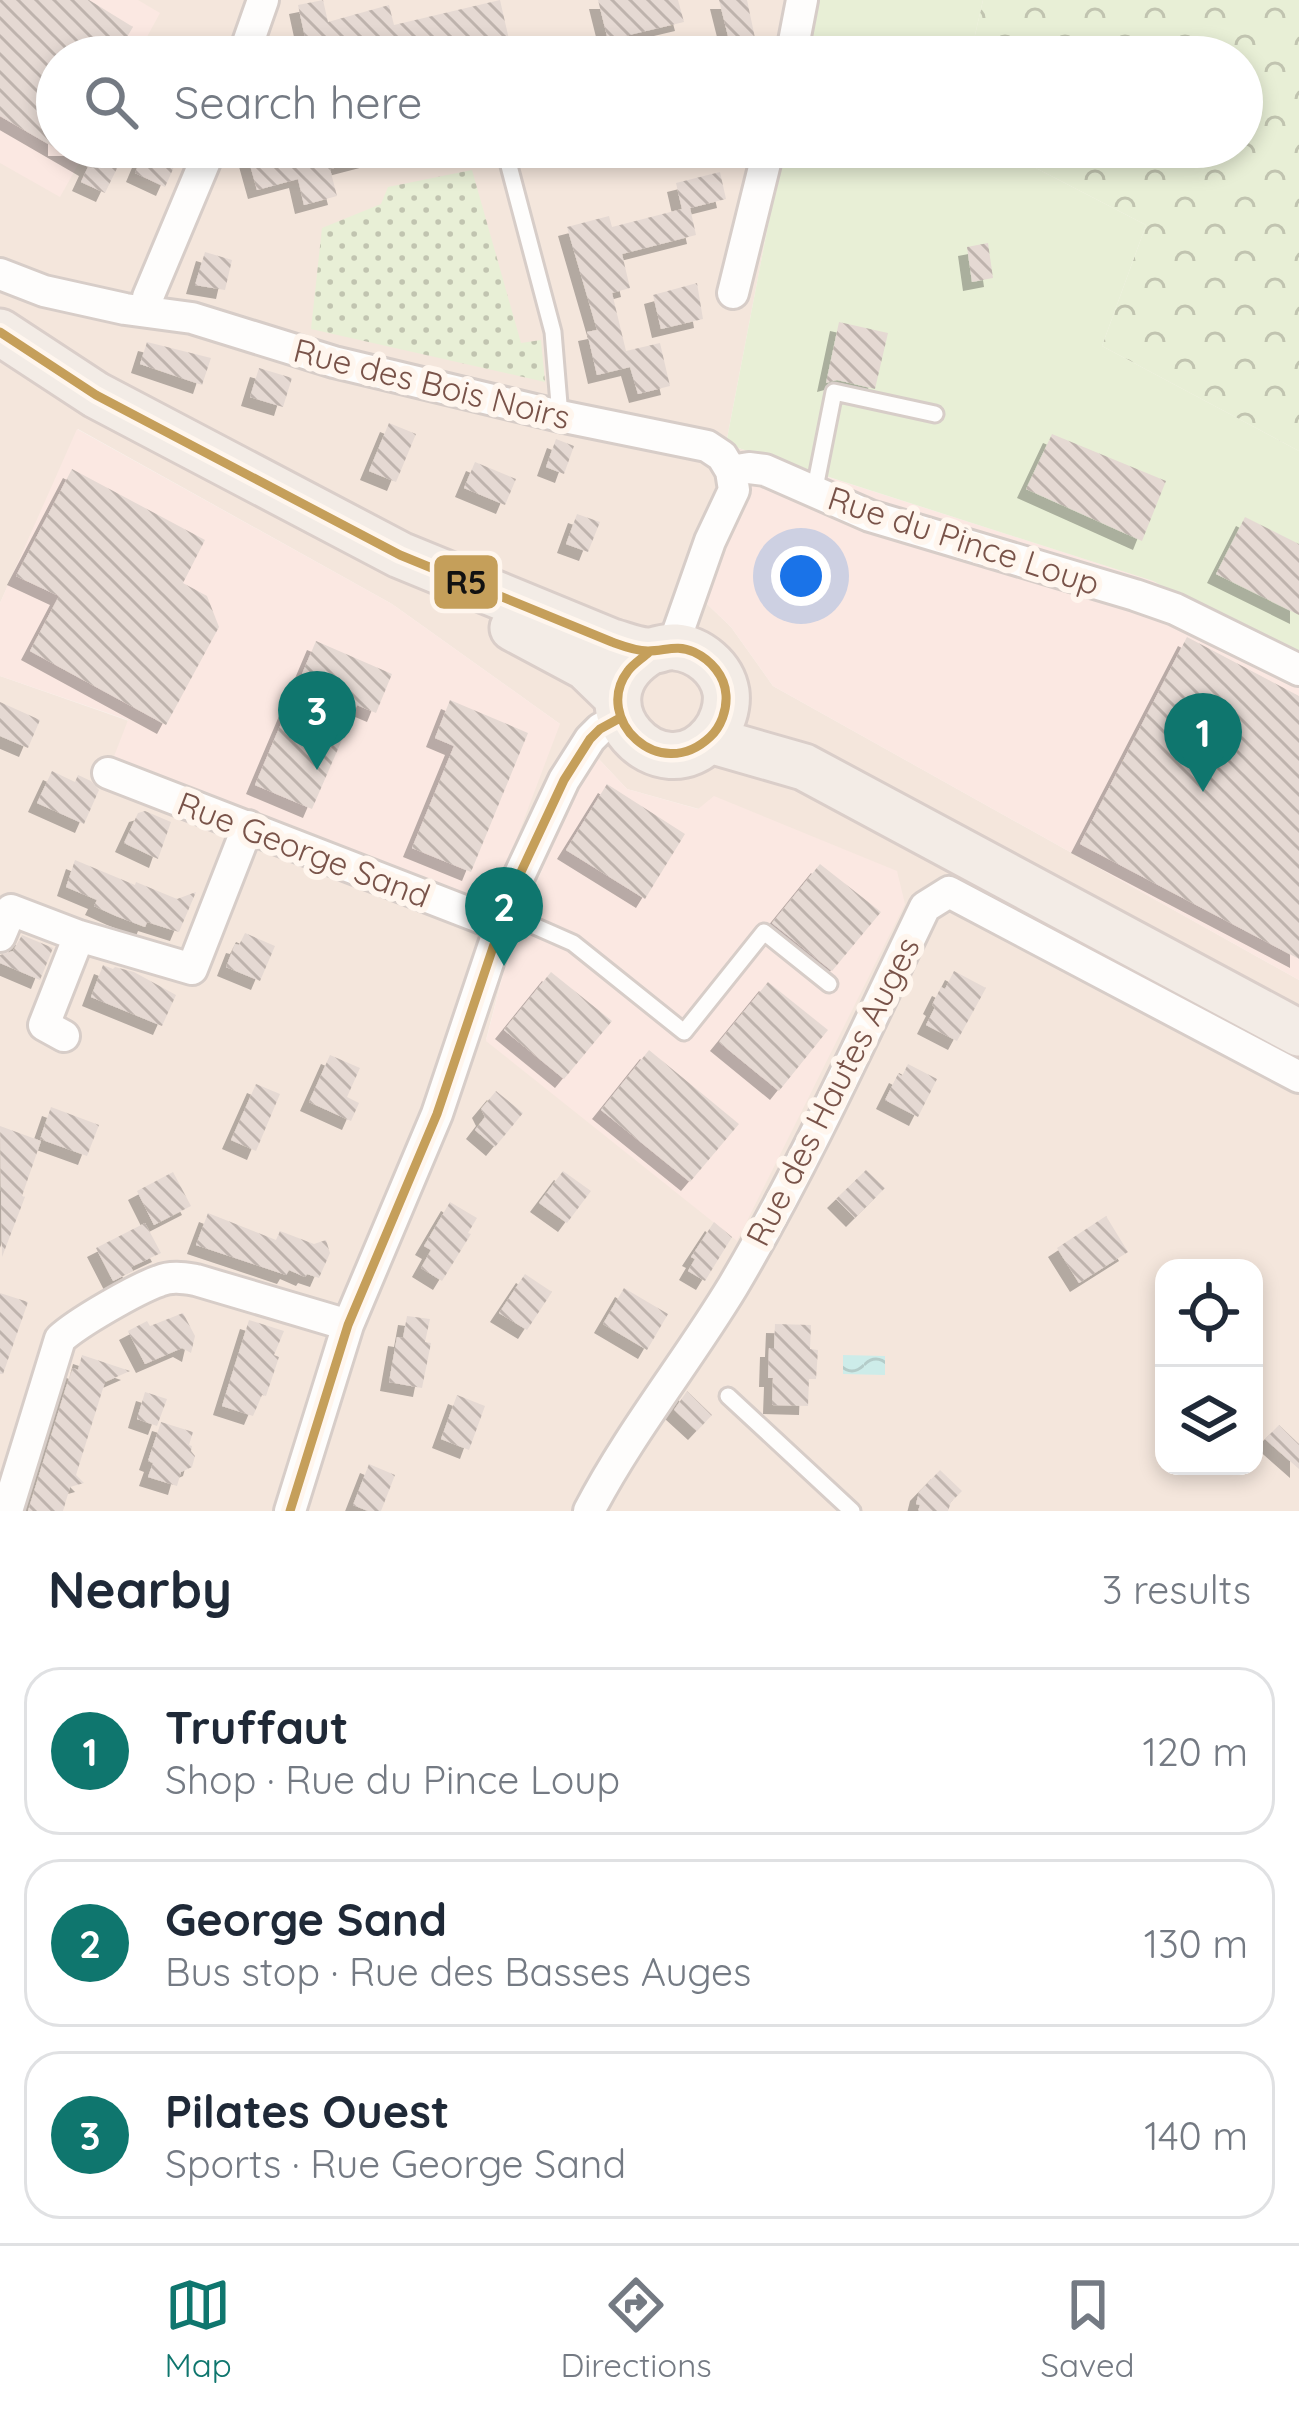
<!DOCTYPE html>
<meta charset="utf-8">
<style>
:root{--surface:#fff;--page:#f6f6f7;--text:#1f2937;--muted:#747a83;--line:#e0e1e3;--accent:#0f766e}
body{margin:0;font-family:Quicksand,sans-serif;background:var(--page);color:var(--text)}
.controls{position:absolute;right:36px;bottom:36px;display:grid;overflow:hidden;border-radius:24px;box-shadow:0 6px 18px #0003}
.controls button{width:108px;height:108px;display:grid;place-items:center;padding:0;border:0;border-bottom:3px solid var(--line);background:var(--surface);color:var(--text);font:60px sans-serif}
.you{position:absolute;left:801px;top:576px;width:42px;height:42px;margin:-30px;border:9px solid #fff;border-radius:50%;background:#1a73e8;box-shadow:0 0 0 18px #1a73e833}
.badge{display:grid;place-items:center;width:78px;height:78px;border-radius:50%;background:var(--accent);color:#fff;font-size:39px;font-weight:700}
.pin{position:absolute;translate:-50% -99px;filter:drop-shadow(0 3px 6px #0008)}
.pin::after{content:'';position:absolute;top:63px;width:42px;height:36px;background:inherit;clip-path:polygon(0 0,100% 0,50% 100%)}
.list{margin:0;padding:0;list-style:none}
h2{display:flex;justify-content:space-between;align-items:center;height:156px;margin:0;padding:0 48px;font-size:51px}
h2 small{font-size:39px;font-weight:400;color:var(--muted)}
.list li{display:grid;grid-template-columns:78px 1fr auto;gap:36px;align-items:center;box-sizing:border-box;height:168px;margin:0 24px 24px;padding:0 24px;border:3px solid var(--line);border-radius:36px}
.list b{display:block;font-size:45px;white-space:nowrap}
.list p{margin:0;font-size:39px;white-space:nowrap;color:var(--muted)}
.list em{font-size:39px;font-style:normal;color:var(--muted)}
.icon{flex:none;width:66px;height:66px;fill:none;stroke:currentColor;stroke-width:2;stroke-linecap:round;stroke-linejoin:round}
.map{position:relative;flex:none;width:1299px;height:1511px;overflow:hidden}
.search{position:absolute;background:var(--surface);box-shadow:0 6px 18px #0003;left:36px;right:36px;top:36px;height:132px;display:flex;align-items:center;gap:30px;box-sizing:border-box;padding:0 42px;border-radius:66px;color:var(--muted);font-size:45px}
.sheet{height:732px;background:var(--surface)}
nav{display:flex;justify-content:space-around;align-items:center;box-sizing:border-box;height:168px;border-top:3px solid var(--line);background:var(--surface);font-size:33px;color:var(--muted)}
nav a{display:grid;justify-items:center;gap:6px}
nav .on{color:var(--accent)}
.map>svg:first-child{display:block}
.residential{fill:#f4e6dc;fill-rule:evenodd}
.commercial{fill:#fbe8e2}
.grass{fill:url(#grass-dots)}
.forest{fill:url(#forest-crowns)}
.garden{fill:#e8efd6}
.water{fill:url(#water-waves)}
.building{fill:url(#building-back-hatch);filter:url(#shadow)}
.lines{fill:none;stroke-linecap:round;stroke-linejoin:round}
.service-casing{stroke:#d7cdc8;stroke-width:21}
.minor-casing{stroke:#d7cdc8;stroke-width:36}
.primary-casing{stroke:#dacec9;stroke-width:51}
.service{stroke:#fefdfc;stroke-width:15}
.minor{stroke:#fefdfc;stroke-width:30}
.primary{stroke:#f3ece6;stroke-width:45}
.bus-1-casing{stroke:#fff6ee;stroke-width:18}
.bus-1{stroke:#c59f5a;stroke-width:9}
.labels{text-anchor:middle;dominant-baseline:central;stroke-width:12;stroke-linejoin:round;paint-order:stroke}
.street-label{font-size:33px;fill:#795349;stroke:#fff6ee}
.line-badge{stroke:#fff6ee;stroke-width:4.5}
.pale-badge-label{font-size:33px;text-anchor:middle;font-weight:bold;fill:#111}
</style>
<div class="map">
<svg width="1299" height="1511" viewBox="0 0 1299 1511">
<defs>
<pattern id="grass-dots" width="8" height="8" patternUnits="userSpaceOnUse" patternTransform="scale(3)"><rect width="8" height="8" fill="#e8efd6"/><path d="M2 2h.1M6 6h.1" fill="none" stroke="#c1c4b0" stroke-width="1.8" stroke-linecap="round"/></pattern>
<pattern id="forest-crowns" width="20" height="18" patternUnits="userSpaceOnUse" patternTransform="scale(3)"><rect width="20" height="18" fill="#e8efd6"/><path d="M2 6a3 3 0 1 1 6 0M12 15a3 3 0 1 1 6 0" fill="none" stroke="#c1c4b0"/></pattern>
<pattern id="water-waves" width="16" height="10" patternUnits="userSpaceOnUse" patternTransform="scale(3)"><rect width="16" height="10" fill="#cdece9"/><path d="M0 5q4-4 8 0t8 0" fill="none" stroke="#b4ccc9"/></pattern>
<pattern id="building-back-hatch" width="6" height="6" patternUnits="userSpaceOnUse" patternTransform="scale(3)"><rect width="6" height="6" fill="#e5d9d3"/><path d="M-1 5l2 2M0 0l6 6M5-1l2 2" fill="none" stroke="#beb3ad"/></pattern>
<filter id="shadow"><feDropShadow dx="-9" dy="9" stdDeviation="0" flood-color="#0004"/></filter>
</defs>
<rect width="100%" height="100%" fill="#f8f2ec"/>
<!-- residential -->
<path class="residential" d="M0 0H812L801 57H57V147H783L726 444 744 450 707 604 731 627 773 686 1299 980V1511H0V676L129 721 114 759 248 811 560 724 392 604 78 429 0 603ZM596 756 627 789 699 809 486 1040 509 949 575 790ZM1164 1268H1254V1466H1164Z"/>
<!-- commercial -->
<path class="commercial" d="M0 0H138L160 13 136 57H57V147H88L60 197 0 163Z
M77 429 392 604 560 724 498 888 483 896 467 898 113 759 128 720 0 676V603Z
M744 450 1153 581 1299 660V980L773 686 731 627 707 604Z
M595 755 627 789 698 809 714 796 897 871 905 904 737 1241 486 1041 509 950 575 790Z"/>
<!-- grass -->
<path class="grass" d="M472 170 521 343 541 340 545 382 311 329 322 228 381 204 388 187Z"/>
<!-- forest -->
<path class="forest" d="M983 0H1299V451L1102 346 1146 225 995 147H1242V57H970Z"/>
<!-- garden -->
<path class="garden" d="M812 0H983L970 57H801Z
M783 147H995L1146 225 1102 346 1299 451V660L1153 581 726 444Z"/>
<!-- water -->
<path class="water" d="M843 1355 885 1356V1375L843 1374Z"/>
<!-- building -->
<path class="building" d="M0 0H89L133 27 115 57H57V147H101L122 158 105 193 81 182 88 167 0 116Z
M323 0 328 22 389 5 394 25 500 0 513 57H433L429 43 373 57H336L333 45 308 51 298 5Z
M598 0H678L684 22 608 40Z
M719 0H747L755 38 730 44Z
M146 147H183L165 187 135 173Z
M245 147H274L278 165 326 153 324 147H387L388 154 330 169 337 196 304 205 298 179 257 190Z
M720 172 726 199 690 208 696 235 622 254 630 288 612 293 626 351 660 343 670 386 638 394 630 367 597 375 587 332 597 330 567 227 609 216 612 227 682 209 676 183Z
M988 243 993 278 972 282 967 247Z
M205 252 232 260 225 290 195 285Z
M697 283 703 319 661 329 653 295Z
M839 322 888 333 875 389 837 380 826 383Z
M147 342 211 358 202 385 140 364Z
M259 368 292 378 283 407 250 397Z
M389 423 416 434 396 482 369 471Z
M1052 434 1166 481 1142 541 1026 489Z
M556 439 574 446 564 474 546 467Z
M475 462 516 479 505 505 464 488Z
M72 469 205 540 183 583 207 596 219 627 166 725 30 651 59 596 16 576Z
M577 514 600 522 588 552 566 544Z
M1245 517 1299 544V615L1216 574Z
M1187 637 1299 696V959L1080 844Z
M316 641 392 674 376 713 357 705 312 809 255 785Z
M450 700 528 733 471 872 412 848 454 746 435 738Z
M0 702 40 720 28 748 0 736Z
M52 771 75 782 78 775 91 781 99 790 84 824 37 803Z
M607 784 685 834 645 899 566 850Z
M145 811 171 822 158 859 124 843 138 813Z
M75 860 135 885 136 882 177 899 196 892 179 932 147 922 145 927 116 916 94 906 97 900 66 887Z
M820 864 881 912 832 971 772 923Z
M245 933 275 946 260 981 226 967 235 944 239 945Z
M22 935 53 948 40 980 0 963V955L13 951Z
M103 965 113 969 115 967 134 972 176 995 162 1026 91 997Z
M954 971 986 988 957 1041 926 1025 935 1007 932 1005 941 987 945 989Z
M551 972 612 1021 564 1079 504 1030Z
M768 982 828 1030 779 1091 719 1042Z
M649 1050 739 1124 690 1182 601 1110Z
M330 1055 360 1068 347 1097 359 1103 351 1121 309 1102Z
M908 1064 937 1079 918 1117 885 1100 898 1074 902 1076Z
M256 1084 280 1094 256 1151 231 1140Z
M496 1091 523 1113 495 1147 475 1130 485 1117 481 1109Z
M51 1107 99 1125 87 1156 40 1139Z
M0 1126 41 1141 22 1196 25 1197 2 1257Z
M866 1170 885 1188 855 1218 836 1199Z
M563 1171 591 1191 567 1223 539 1203Z
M173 1172 191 1206 154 1225 137 1191Z
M450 1202 477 1218 468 1233 471 1234 442 1281 421 1268 431 1250 424 1246Z
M208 1213 276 1240 280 1231 314 1244 326 1240 330 1253 319 1278 307 1274 305 1277 289 1270 286 1275 196 1245Z
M1106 1216 1128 1252 1079 1283 1057 1248Z
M714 1222 732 1237 705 1281 688 1271 695 1259 691 1257Z
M145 1223 161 1253 131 1267 133 1271 113 1281 96 1248Z
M525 1274 552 1292 527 1330 499 1313Z
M624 1288 668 1314 647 1350 603 1324Z
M0 1293 28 1302 3 1374H0Z
M183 1313 195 1336 191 1353 182 1348 145 1364 128 1331 147 1321 150 1326Z
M407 1316 430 1319 425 1342 431 1343 422 1388 389 1382 397 1337 403 1338Z
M249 1320 284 1331 274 1355 279 1357 266 1396 262 1395 253 1416 222 1406Z
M775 1324 811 1325 810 1349 818 1350 816 1379H809L808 1406 772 1405 773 1378H768L769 1348H774Z
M82 1355 130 1371 105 1382 76 1475 84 1483 70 1487 63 1511H28L66 1387 73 1368 78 1370Z
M687 1391 712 1415 697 1431 674 1410Z
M145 1392 167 1399 157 1426 137 1419Z
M457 1395 485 1406 469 1450 441 1439Z
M161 1422 193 1432 189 1445 192 1446 191 1451 195 1456 192 1467 181 1472 177 1486 148 1477 153 1463 148 1461Z
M1279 1425 1299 1444V1469L1265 1439Z
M369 1464 395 1475 381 1511H368L353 1505Z
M940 1470 962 1491 951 1502 948 1511H918L920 1505 916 1504 919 1492Z"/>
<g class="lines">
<defs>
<path id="service" d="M504 147 553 332 560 416
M814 493 834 392 935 414
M505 913 573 943 684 1032 764 932 829 984
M728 1396 852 1511"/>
<path id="minor" d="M243 57 263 0
M791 57 802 0
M0 274 44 291 125 309 192 318 334 362 560 416 707 446 722 456 731 471 734 490 710 541 673 646
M733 293 769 147
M150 311 148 297 211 147
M731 471 749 468 765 470 870 516 1135 595 1175 609 1299 670
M108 773 500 925
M0 936 11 910 79 936 192 969 248 826
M64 1036 44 1025 79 936
M7 1511 60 1339C77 1323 136 1289 159 1281 171 1276 183 1278 196 1280L348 1325
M290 1511 348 1325 437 1114 512 891 564 780 590 739 600 729 620 718
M589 1511C630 1432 687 1362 733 1286 805 1164 864 1034 925 907L949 892 1299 1077"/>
<path id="primary" d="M0 332 96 395 400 555 612 642C623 645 637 651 648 651 657 651 665 646 675 647 699 649 722 668 726 692 728 707 722 724 713 735 662 798 569 701 649 652
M513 628 586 667 617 697
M710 740 804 767 1299 1033"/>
</defs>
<!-- service casing -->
<use href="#service" class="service-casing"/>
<!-- minor casing -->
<use href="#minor" class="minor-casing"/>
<!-- primary casing -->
<use href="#primary" class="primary-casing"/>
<!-- service -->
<use href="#service" class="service"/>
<!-- minor -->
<use href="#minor" class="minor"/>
<!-- primary -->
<use href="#primary" class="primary"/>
<defs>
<path id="bus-1" d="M0 332 96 395 400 555 612 642C623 646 636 651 648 651 665 651 677 644 694 652 711 660 725 676 726 695 727 710 721 727 710 737 659 785 592 718 628 671 633 664 643 658 649 652
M290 1511 348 1325 437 1114 512 891 564 780 590 739 600 729 620 718"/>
</defs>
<!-- bus-1 casing -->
<use href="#bus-1" class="bus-1-casing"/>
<!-- bus-1 -->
<use href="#bus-1" class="bus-1"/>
</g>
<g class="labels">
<!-- street labels -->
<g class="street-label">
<text transform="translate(432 383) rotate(14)">Rue des Bois Noirs</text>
<text transform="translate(964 540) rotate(18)">Rue du Pince Loup</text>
<text transform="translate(304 849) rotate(21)">Rue George Sand</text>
<text transform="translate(832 1091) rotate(-63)">Rue des Hautes Auges</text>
</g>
</g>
<rect class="line-badge" x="432" y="553" width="68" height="58" rx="12" fill="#c59f5a"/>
<g class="pale-badge-label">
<text x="466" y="594">R5</text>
</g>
</svg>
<div class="controls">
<button><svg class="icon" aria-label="locate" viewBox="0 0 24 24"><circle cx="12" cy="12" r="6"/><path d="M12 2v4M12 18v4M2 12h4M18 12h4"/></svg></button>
<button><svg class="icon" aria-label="layers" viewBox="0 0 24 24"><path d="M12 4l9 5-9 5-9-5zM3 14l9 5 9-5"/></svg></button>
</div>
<div class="you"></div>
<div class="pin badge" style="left:1203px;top:792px">1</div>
<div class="pin badge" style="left:504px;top:966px">2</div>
<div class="pin badge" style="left:317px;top:770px">3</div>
<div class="search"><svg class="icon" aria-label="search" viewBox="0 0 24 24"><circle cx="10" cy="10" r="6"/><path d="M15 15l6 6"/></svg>Search here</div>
</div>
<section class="sheet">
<h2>Nearby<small>3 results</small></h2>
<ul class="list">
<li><span class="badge">1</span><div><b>Truffaut</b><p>Shop · Rue du Pince Loup</p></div><em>120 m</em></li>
<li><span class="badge">2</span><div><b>George Sand</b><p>Bus stop · Rue des Basses Auges</p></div><em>130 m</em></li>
<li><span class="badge">3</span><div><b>Pilates Ouest</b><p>Sports · Rue George Sand</p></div><em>140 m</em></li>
</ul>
</section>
<nav>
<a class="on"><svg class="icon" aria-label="map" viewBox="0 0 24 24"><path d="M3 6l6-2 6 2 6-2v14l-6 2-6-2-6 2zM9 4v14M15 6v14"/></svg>Map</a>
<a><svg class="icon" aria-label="directions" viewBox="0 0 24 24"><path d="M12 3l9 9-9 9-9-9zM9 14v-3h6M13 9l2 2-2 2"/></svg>Directions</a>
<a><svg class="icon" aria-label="saved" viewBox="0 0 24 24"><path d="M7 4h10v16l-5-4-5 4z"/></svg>Saved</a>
</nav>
